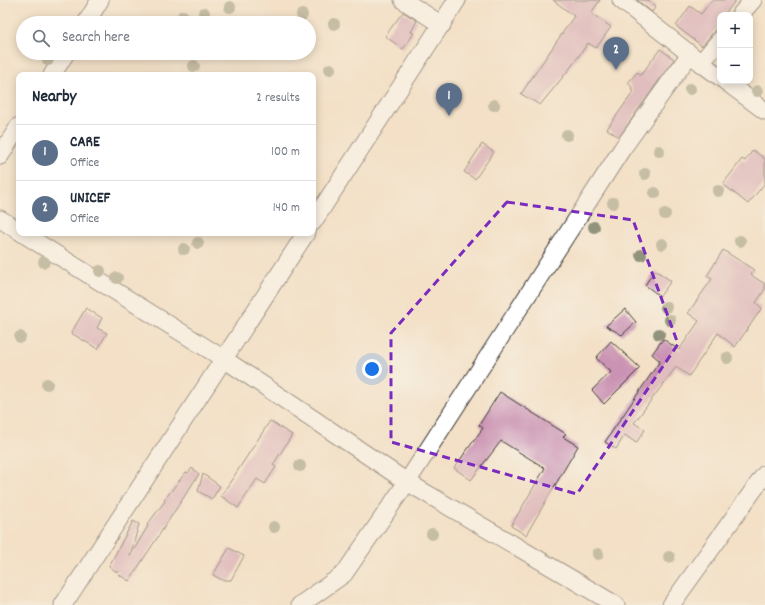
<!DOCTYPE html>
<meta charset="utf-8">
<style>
:root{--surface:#fff;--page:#f6f6f7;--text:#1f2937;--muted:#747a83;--line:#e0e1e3;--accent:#b5179e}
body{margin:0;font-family:Dekko,sans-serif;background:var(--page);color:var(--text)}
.controls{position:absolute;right:12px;top:12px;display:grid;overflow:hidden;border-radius:8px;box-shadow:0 2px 10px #0003}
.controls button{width:36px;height:36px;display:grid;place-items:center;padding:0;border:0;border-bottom:1px solid var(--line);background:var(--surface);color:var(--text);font:20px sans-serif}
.you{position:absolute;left:372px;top:369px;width:14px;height:14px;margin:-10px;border:3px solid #fff;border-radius:50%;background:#1a73e8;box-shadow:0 0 0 6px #1a73e833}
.badge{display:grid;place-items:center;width:26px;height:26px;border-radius:50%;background:var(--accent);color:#fff;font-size:13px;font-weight:700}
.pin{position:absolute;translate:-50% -33px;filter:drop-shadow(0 1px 2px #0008)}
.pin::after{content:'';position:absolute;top:21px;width:14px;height:12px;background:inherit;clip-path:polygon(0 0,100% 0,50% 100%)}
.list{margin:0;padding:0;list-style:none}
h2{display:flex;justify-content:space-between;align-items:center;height:52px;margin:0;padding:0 16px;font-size:17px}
h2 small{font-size:13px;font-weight:400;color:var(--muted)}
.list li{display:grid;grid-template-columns:26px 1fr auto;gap:12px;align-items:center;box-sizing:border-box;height:56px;padding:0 16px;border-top:1px solid var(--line)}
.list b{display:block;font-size:15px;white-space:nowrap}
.list p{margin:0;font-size:13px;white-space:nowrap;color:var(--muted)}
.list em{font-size:13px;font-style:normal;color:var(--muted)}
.icon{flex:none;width:22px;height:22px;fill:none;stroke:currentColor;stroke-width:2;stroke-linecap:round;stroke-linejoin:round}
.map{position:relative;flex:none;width:765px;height:605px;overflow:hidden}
.search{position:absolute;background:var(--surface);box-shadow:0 2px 10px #0003;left:16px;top:16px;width:300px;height:44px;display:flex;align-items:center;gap:10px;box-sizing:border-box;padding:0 14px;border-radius:22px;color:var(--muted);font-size:15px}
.panel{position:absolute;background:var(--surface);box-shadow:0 2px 10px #0003;left:16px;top:72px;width:300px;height:164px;border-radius:8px}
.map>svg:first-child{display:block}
.building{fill:#ca93b3}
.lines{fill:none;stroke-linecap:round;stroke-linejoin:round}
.minor-casing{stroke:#3c3936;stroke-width:19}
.minor{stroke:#fff;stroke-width:17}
.tree{fill:#91937b}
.marked{fill:none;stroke:#7b2cbf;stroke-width:3;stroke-dasharray:8 5;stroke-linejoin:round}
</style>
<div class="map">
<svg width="765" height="605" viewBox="0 0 765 605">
<rect width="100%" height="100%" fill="#f7f3e8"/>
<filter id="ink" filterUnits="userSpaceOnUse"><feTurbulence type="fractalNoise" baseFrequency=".025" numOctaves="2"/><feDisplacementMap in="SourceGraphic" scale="8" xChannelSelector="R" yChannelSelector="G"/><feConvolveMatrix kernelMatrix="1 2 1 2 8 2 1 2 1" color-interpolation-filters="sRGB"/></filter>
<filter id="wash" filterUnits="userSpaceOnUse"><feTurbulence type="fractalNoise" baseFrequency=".012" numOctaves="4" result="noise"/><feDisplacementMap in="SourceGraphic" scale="16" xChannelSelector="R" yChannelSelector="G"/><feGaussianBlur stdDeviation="0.9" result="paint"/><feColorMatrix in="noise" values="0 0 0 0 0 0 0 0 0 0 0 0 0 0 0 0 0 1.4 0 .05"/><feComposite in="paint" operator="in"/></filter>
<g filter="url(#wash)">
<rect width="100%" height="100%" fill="#f3e0c6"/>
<g id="blocks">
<!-- building -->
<path class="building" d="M553 0H600L591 13 611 27 596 48 588 43 571 67 540 105 521 94 574 16Z
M637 0H648L656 6 652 12Z
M712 0H736L724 15H720V20L716 25 718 26 702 46 676 26 690 6 701 14Z
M403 12 417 21 411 32 414 33 403 49 385 36Z
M660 49 674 59 619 137 607 129 634 91 631 89 632 87 628 83 637 72 641 75Z
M482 144 494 152 475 179 464 172Z
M753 150 765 159V183L748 204 723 184 742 159 745 161Z
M723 250 754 270 751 275 765 284V289L756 303 762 308 735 347 718 333 689 376 676 367 634 423 645 430 636 443 625 435 616 449 605 442 660 361 652 354 663 339 679 350 699 321 688 313 712 279 707 276Z
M655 270 671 281 660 296 645 285Z
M86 308 102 318 97 328 107 333 98 349 71 333Z
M625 309 636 322 622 335 606 326Z
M611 341 640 368 604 404 592 390 611 372 596 358Z
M500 392 566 434 563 437 578 446 526 535 511 526 545 468 501 441 471 480 454 468 483 428 479 425Z
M270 421 292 435 273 465 276 467 265 484 257 479 238 508 221 496Z
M192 468 199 474 129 581 118 574 119 572 115 571 109 566 133 521 139 524 130 556 148 526 147 525 165 501 164 500 186 472 188 473Z
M203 474 220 486 212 499 198 491Z
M229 548 244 556 231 580H222L213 575Z"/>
</g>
</g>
<g filter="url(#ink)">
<use href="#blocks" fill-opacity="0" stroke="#3c3936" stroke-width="1"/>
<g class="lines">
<defs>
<path id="minor" d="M403 0 442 25
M621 0 690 54
M740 15 753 0
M86 23 100 0
M701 63 720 77
M52 75 66 53
M725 81 765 111
M0 156 19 126
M0 219 19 231
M313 222 457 0
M22 233 224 359 407 482 616 605
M63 605 306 233
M300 605 344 574 407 482 622 149 690 54 701 63 720 40
M671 605 765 474"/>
</defs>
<!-- minor casing -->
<use href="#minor" class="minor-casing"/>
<!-- minor -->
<use href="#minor" class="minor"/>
</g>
<!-- trees -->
<g class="tree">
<circle cx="230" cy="7" r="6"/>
<circle cx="204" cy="13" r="6"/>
<circle cx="302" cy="15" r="6"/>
<circle cx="183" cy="16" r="6"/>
<circle cx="334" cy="24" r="6"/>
<circle cx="48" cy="60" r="6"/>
<circle cx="194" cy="66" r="6"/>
<circle cx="330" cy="69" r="6"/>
<circle cx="690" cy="89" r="6"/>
<circle cx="757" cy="91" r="6"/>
<circle cx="494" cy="105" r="6"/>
<circle cx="567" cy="135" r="6"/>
<circle cx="659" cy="151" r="6"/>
<circle cx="645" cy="174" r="6"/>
<circle cx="718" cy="191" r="6"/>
<circle cx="655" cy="193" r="6"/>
<circle cx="613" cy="203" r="6"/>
<circle cx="665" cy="214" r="6"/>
<circle cx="594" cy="227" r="6"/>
<circle cx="740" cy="241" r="6"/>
<circle cx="198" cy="243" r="6"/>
<circle cx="662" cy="244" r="6"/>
<circle cx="184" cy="249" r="6"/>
<circle cx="641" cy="255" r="6"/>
<circle cx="44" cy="262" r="6"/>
<circle cx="100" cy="271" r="6"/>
<circle cx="117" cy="278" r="6"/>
<circle cx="666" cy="307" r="6"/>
<circle cx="670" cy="320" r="6"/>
<circle cx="659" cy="334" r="6"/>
<circle cx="20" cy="337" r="6"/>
<circle cx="727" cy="358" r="6"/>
<circle cx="47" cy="384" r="6"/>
<circle cx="300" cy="466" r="6"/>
<circle cx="274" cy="527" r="6"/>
<circle cx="432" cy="534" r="6"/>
<circle cx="598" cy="554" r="6"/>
<circle cx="669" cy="557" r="6"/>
</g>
</g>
<!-- marked area -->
<path d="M0 0H765V605H0ZM507 202 633 220 678 344 577 494 391 442V333Z" fill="#f3e0c6" fill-opacity=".55" fill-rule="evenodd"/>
<path class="marked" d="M507 202 633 220 678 344 577 494 391 442V333Z"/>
</svg>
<div class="controls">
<button>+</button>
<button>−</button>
</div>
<div class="you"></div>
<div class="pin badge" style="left:449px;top:116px;background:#5c6f8a">1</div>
<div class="pin badge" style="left:616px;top:70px;background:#5c6f8a">2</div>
<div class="search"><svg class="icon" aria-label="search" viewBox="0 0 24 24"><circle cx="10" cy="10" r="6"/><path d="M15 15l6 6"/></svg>Search here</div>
<section class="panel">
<h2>Nearby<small>2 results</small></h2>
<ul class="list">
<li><span class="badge" style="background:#5c6f8a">1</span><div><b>CARE</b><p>Office</p></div><em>100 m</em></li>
<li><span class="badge" style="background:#5c6f8a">2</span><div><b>UNICEF</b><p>Office</p></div><em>140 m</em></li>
</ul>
</section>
</div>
